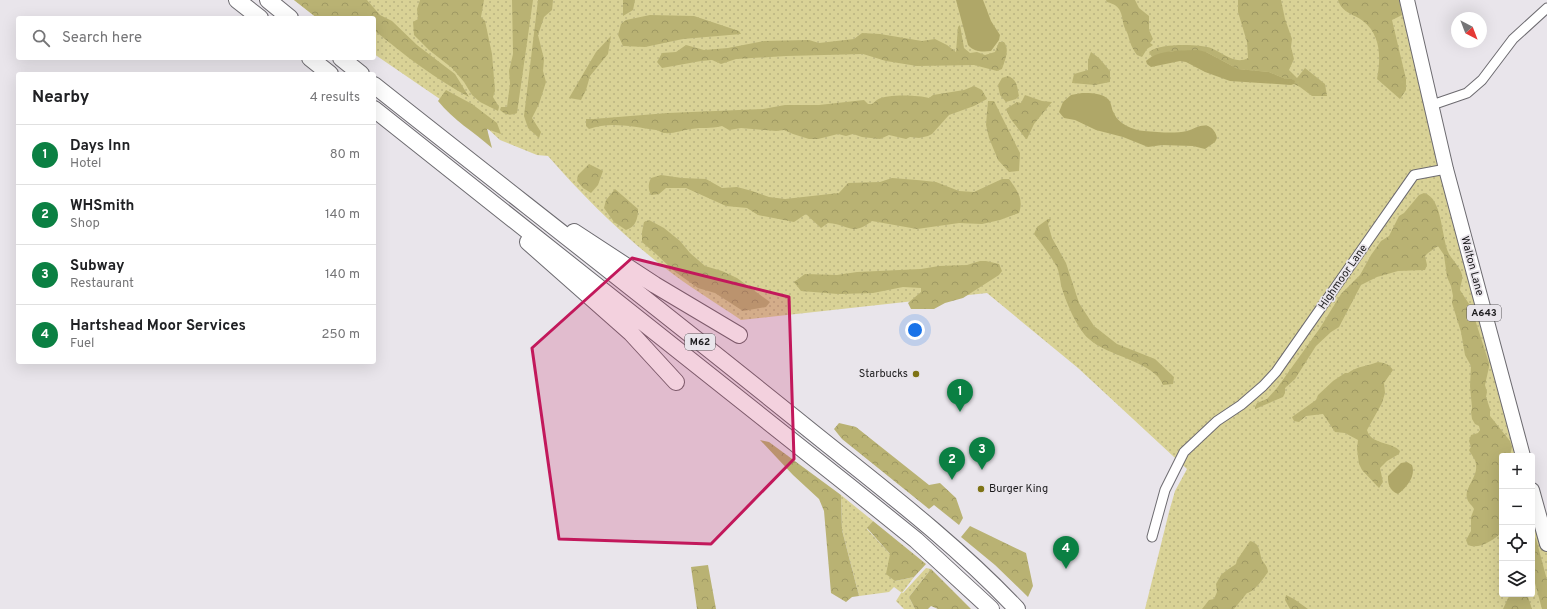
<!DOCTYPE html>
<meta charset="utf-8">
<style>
:root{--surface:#fff;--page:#f2f2f2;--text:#202124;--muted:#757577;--line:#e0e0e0;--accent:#0b8043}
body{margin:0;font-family:Overpass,sans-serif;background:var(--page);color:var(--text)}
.controls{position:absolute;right:12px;bottom:12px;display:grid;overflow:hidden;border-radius:4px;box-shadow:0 4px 16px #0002}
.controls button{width:36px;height:36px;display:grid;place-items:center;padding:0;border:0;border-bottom:1px solid var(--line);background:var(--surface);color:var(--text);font:20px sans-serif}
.compass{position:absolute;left:1451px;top:12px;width:36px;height:36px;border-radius:50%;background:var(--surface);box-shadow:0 4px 16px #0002;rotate:138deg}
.you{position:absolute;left:915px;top:330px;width:14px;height:14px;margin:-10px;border:3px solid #fff;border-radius:50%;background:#1a73e8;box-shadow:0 0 0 6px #1a73e833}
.badge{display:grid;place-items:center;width:26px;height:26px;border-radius:50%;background:var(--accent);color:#fff;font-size:13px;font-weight:700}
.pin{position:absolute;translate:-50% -33px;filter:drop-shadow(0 1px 2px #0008)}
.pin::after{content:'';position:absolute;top:21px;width:14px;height:12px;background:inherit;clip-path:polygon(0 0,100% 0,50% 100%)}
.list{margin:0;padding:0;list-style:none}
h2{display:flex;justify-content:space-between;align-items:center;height:52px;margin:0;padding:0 16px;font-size:17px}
h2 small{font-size:13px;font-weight:400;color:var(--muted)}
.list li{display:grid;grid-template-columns:26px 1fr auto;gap:12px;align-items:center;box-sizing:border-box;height:60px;padding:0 16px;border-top:1px solid var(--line)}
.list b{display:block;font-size:15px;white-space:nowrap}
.list p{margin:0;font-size:13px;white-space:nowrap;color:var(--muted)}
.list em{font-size:13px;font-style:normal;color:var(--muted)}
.icon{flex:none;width:22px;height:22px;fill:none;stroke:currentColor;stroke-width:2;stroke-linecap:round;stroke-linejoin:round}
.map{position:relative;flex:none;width:1547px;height:609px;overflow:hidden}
.search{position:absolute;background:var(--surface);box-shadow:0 4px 16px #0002;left:16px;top:16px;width:360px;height:44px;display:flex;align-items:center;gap:10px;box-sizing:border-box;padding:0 14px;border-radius:4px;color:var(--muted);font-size:15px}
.panel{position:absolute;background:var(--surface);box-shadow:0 4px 16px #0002;left:16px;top:72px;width:360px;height:292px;border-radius:4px}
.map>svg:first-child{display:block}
.grass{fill:url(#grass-dots)}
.forest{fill:url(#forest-crowns)}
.water{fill:#afa768}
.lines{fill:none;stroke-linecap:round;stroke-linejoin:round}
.minor-casing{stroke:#6d6b70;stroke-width:11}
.primary-casing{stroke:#6d6b70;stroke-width:16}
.motorway-casing{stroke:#6d6b70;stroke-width:18}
.minor{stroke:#fff;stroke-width:9}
.primary{stroke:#fff;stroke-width:14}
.motorway{stroke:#fff;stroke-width:16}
.marked{fill:#c2185b;fill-opacity:0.2;stroke:#c2185b;stroke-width:3;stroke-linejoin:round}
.poi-dot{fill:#7e7315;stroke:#e9e5eb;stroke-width:1.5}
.labels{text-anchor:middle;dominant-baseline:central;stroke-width:3.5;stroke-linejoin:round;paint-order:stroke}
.shield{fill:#e9e5eb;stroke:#5a585b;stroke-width:1}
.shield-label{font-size:10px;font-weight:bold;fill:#1c1b1d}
.street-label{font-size:11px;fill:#1c1b1d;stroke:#e9e5eb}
.poi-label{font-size:11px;fill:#1c1b1d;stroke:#e9e5eb;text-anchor:end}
</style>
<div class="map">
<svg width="1547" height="609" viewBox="0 0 1547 609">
<defs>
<pattern id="grass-dots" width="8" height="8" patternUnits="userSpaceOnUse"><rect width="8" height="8" fill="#d9d296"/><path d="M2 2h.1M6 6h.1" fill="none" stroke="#bab481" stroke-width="1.8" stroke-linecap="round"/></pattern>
<pattern id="forest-crowns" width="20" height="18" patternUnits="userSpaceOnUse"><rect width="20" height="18" fill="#b9b273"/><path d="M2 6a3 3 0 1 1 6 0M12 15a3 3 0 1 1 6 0" fill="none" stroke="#9e9863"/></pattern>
</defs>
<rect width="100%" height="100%" fill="#e9e5eb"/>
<!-- grass -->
<path class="grass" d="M294 0H1407L1523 456H1502V594H1532V490L1547 544V609H1145L1169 512 1175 491 1187 469 1078 368 987 293 741 320C715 302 686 285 661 265 619 232 583 196 548 156L537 155 500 140 487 128 453 108 374 54V18H317Z
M841 495 873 521 867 529 890 554 895 581 914 577 902 593 894 587 889 592 859 596 842 530Z
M926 568 931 569 909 597 915 609H904L896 601 901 593H903Z"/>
<!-- forest -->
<path class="forest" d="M294 0H367L380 15 392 21 417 45 455 74 469 97C434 78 404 55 374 30V18H317Z
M420 0H484L481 17 485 21 492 54 495 91 493 97 499 107 498 111 480 102 472 95 464 82 452 68 429 50 414 35 413 22 418 19 417 9Z
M512 0H533L517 113C511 116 505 115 500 110L501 107H507L510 84 509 71 513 54Z
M538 0H553L552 10 544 17 538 35 544 59 543 71 546 82 539 104 532 118 541 132 539 138 528 128 524 116Z
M623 0H635L633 10 623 16Z
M1106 0H1135L1139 8 1149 16V30L1153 39 1150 43 1153 45 1147 49 1142 57 1137 55C1132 48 1130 43 1128 35 1127 32 1125 29 1124 26 1121 13 1122 6 1107 2Z
M1238 0H1281L1285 19 1292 39 1291 47 1294 59 1289 70 1297 78 1305 68 1325 84 1327 96H1312L1300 87 1294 84V81L1292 79H1286L1269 72 1238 69 1206 52 1173 51 1152 57 1149 52C1160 43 1198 44 1211 48 1223 53 1235 65 1248 58L1247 42 1238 12Z
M1338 0H1399L1402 15 1392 20 1406 79V90L1400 99 1377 79C1381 58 1381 35 1363 21 1354 14 1342 13 1338 0Z
M650 15 694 16 739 31 741 34 683 39 645 47 623 46 618 35 621 24 626 20Z
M960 25 964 48 970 53 977 52 985 55 995 52 999 42H1004C1010 50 1005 60 1002 69L997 71 974 65 917 66 886 61 863 54 786 56 736 59 721 64 712 60 701 61 662 68 657 62 662 53 676 52 686 45 704 50 728 48 764 41 809 40 819 43 854 39 862 33 880 34 922 41 935 39 947 45 956 52 958 27Z
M611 36 608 54 590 76 586 90 581 100 569 98 596 52Z
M1091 52 1099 58 1110 71V82L1095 85 1072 83 1074 74 1088 70V60Z
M1008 76C1018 80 1017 88 1019 96L1016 99 1006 102 1000 95 998 85 1002 78Z
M974 86 982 90 987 99 974 106 949 115 932 134 928 136 919 138 910 137 906 139 889 135 880 139 862 137 853 134 846 136 838 134 818 139H809L793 134 784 130 776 131 741 128 729 130 722 126C710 129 703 127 691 129 682 130 674 134 664 133 661 133 659 130 656 130 634 127 610 121 589 129L586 126V119H593L668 113 763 109 785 105H819L864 100 868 104H872C874 103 875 101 877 100 886 94 918 95 929 98L933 95 964 90Z
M446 90 472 104 497 123 501 134 487 129 492 148C474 132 453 120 438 101Z
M1025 95 1042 101 1052 102 1034 124 1027 139H1026L1010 118 1006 109 1017 102 1021 103Z
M988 101H994L1020 153 1019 171 1009 172 998 160 989 138 986 125Z
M589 164 603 171 598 185 591 193 583 188 577 181 578 175Z
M661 175 682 178 706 179 722 188 737 187 752 191 769 197 785 199 839 193 848 183 880 182 892 178 917 180 936 182 959 191 974 192 1002 179H1009C1017 190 1024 199 1019 213L1000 220 982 224 959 223 917 229 872 221C851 237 849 224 828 223L821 228 806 214 794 222 758 215 747 208 726 206 686 188H666L659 194 651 195C648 189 648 184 651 178Z
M615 189 638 209C638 218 636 227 626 230L614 222 604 208 606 200Z
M1424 193C1443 198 1441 238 1449 254 1453 261 1460 267 1462 275 1463 280 1460 286 1460 290L1471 307 1489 363V367L1485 385 1487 392 1486 397 1490 409V416L1510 441 1512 447 1510 456H1502V532C1494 540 1479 550 1468 545L1466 540 1471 531V517L1474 509C1472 505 1468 503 1467 498 1464 488 1478 477 1476 465 1476 459 1471 455 1469 450L1471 447 1469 441 1471 435 1478 433 1480 430 1479 426 1475 424 1472 419 1471 412 1472 408 1470 386 1471 366 1465 355 1461 332 1452 303 1453 296 1451 286 1447 277 1444 255 1438 246 1428 253 1425 256 1427 265 1425 270 1398 271 1377 277 1361 285 1339 327 1331 332 1316 346 1295 379 1285 388V393L1283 397 1255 409V407L1257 403 1267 399 1277 388 1320 328 1341 294 1360 275 1371 255 1381 241 1389 236 1399 216 1404 213 1419 195Z
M1048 219H1051L1048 224 1052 238 1066 263 1079 303 1094 326 1117 344 1155 359 1174 377 1173 384 1163 385C1155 362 1107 356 1089 339 1077 329 1065 300 1061 285 1060 279 1059 272 1057 267 1050 255 1042 244 1034 234L1037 227Z
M649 220 664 228 680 241 690 253 705 266 722 271 737 278 770 302 766 307 743 311 715 293 698 288 674 271 656 254 642 242V232L644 222Z
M980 261H986L999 264 1002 271 999 275 963 298 945 303 934 309H911L908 303 921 292V288L903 287 873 293 838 294 801 291 794 282 805 274 837 275 857 272 921 269 939 266 967 265Z
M1378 362C1385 363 1389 364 1393 370L1384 383 1385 393 1382 403 1367 430C1371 445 1391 441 1400 451L1399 454 1387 461 1380 468 1383 482 1379 488 1362 470 1359 464 1357 449 1358 440 1345 433 1335 432 1323 414 1306 416 1299 422 1294 421 1292 417 1316 400 1318 395 1333 381 1345 373H1348C1357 366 1368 366 1378 362Z
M839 423 856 427 929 485 940 483 956 498 963 518 959 525 934 505 929 509 842 439 834 429Z
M760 440 769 442 841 495 842 530 859 596 852 597 846 602 831 593 824 511 819 499 793 475Z
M873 521 926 564 914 577 895 581 886 574 890 554 867 528Z
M970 526 1026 553 1033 586 1028 597 995 565 961 537Z
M1532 531 1536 539 1547 580V609H1542L1532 572Z
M1250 541C1261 544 1259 552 1262 560 1265 565 1267 565 1268 572 1264 578 1254 592 1247 593L1234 609H1202L1209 600 1214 599 1217 592 1216 584 1221 575 1227 570 1236 564 1237 560Z
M708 565 716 609H697L691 567Z
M931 569 971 609H938L931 606 928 609H915L909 597Z
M1510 594H1527L1532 609H1503Z
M1286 595 1294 599 1308 609H1290L1285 600Z"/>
<!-- water -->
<path class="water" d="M956 0H983L991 21 1000 35 999 40 991 51C983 52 974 52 968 45Z
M1198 50 1206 52 1238 69 1269 72 1286 79H1292L1295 81 1294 84 1291 85 1230 81 1205 72 1186 62 1180 61 1151 67 1147 64 1146 61C1159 49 1182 51 1198 50Z
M1082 93C1090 93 1102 93 1108 99 1112 103 1111 109 1114 113 1118 124 1133 130 1144 131 1158 132 1174 134 1187 131 1194 129 1201 124 1208 126 1213 128 1216 133 1217 138L1215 142 1205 149 1193 146 1162 145 1148 147 1123 137 1096 130 1075 120 1064 118 1059 112 1063 102 1071 95Z
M1407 462 1412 465C1416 476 1407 487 1398 494 1389 490 1388 484 1388 476L1401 463Z"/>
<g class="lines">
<defs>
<path id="minor" d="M1432 105 1467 93 1482 80 1513 39 1547 8
M1152 537 1165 490 1184 452 1217 421 1241 405 1263 386 1276 372 1414 175 1446 169"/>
<path id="primary" d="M1407 0 1446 169 1523 456
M1532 490 1547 544"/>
<path id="motorway" d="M237 0 260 18
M268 0 290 18
M310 58 330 74
M341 58 361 74
M374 85C514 196 656 306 796 419 871 480 950 538 1017 609
M374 109 849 486 916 540 991 609
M574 232 655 285 739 335
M528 242 631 333 676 382"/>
</defs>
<!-- minor casing -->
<use href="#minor" class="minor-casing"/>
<!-- primary casing -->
<use href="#primary" class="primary-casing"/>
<!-- motorway casing -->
<use href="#motorway" class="motorway-casing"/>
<!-- minor -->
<use href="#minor" class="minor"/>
<!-- primary -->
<use href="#primary" class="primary"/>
<!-- motorway -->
<use href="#motorway" class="motorway"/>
</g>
<!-- marked area -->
<path class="marked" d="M632 258 789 297 794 459 711 544 559 539 532 348Z"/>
<!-- markers -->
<g class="poi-dot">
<circle cx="916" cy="374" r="4"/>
<circle cx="981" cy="489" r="4"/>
</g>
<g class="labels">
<!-- shield labels -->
<g class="shield">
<rect x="1467" y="305" width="34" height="16" rx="3"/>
<rect x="685" y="334" width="30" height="16" rx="3"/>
</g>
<g class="shield-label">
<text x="1484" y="313">A643</text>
<text x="700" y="342">M62</text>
</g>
<!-- street labels -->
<g class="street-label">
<text transform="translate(1472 266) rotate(75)">Walton Lane</text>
<text transform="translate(1343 277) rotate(-55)">Highmoor Lane</text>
</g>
<!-- poi labels -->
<g class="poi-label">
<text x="908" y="374">Starbucks</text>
<text x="989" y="489" text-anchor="start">Burger King</text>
</g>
</g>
</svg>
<div class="controls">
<button>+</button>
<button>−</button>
<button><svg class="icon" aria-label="locate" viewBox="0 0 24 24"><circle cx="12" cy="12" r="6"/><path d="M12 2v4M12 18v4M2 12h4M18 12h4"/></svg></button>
<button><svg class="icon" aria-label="layers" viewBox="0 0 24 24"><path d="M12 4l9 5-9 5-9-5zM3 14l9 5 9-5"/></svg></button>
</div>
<svg class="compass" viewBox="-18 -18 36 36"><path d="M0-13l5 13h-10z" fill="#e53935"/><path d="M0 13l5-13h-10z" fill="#757577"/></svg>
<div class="you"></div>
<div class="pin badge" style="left:960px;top:412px">1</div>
<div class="pin badge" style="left:952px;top:480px">2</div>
<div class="pin badge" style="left:982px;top:470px">3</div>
<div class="pin badge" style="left:1066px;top:569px">4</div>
<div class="search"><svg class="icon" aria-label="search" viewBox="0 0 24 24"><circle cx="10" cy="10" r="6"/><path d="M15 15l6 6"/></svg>Search here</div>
<section class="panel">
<h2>Nearby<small>4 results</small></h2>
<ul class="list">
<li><span class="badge">1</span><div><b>Days Inn</b><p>Hotel</p></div><em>80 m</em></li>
<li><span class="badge">2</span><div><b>WHSmith</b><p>Shop</p></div><em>140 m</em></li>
<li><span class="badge">3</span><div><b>Subway</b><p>Restaurant</p></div><em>140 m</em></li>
<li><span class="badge">4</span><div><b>Hartshead Moor Services</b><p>Fuel</p></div><em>250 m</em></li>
</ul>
</section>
</div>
